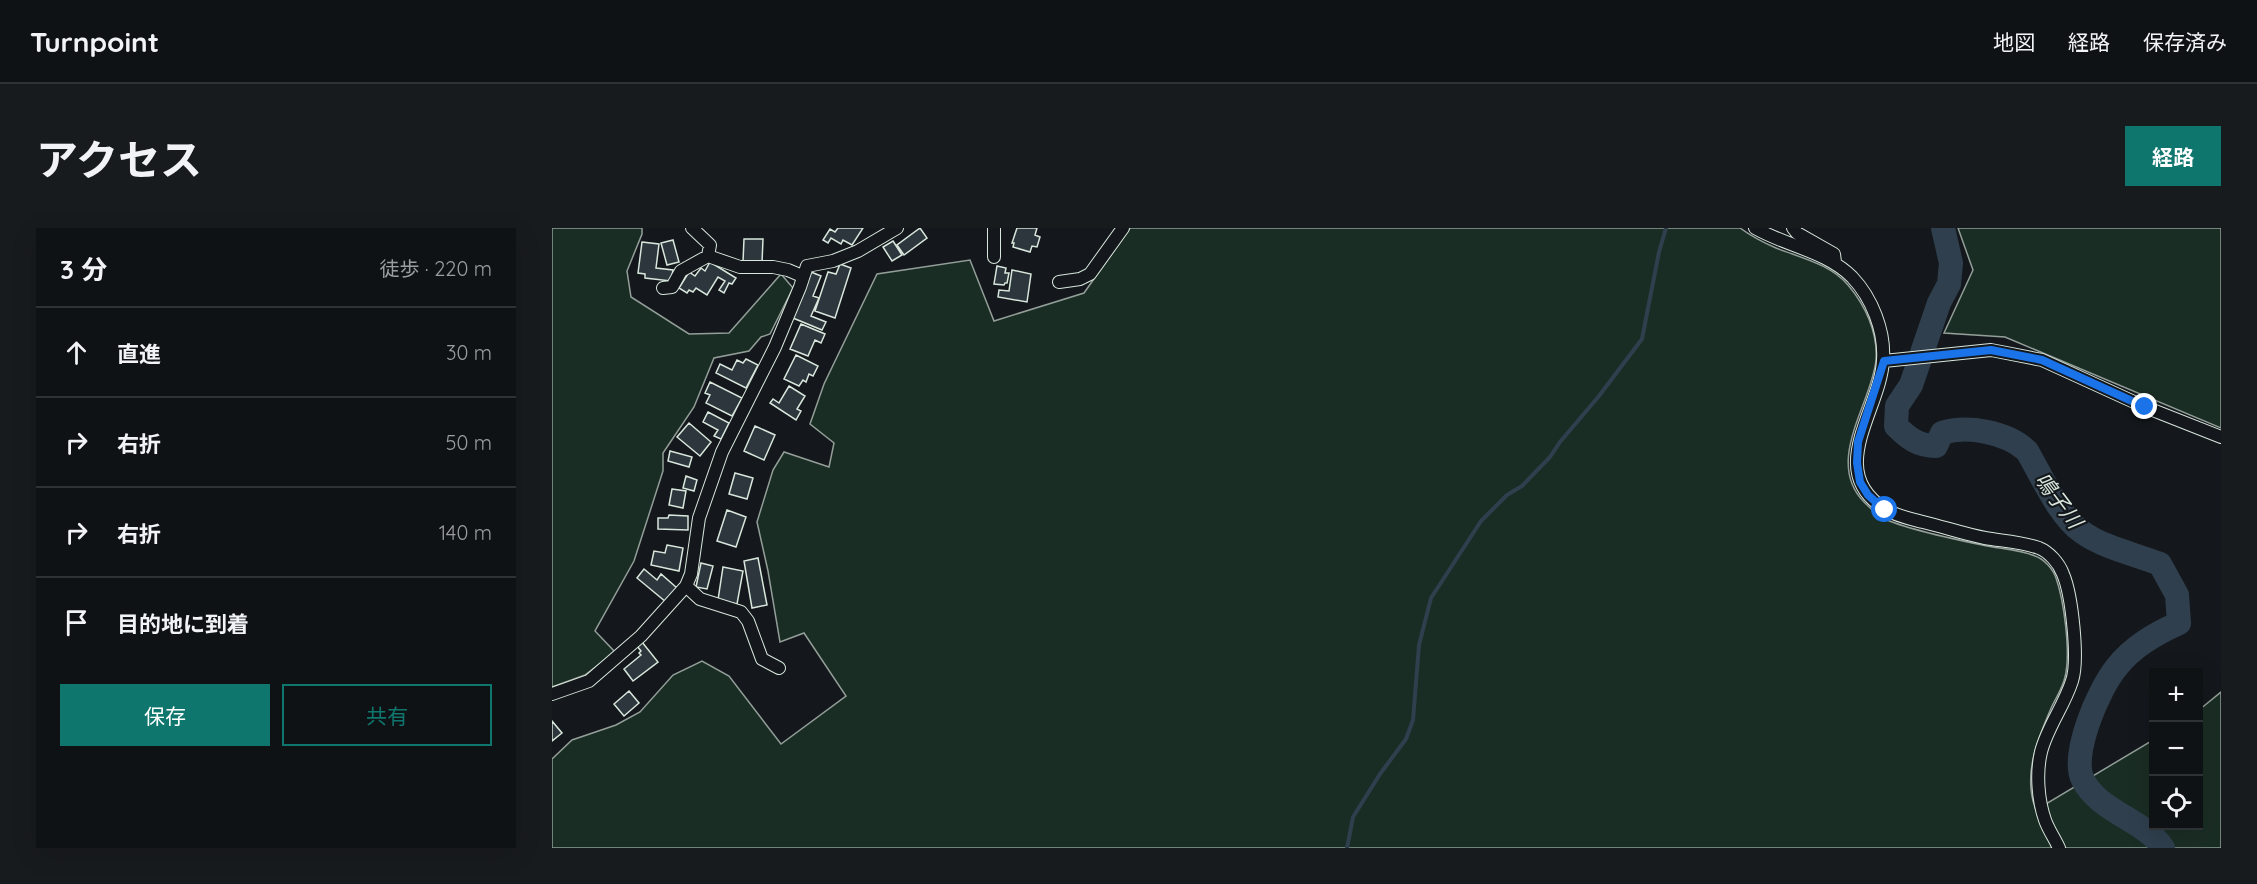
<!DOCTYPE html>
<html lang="ja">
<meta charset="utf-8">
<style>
:root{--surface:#0f1215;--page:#181b1e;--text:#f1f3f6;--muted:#9b9ea0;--line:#2f3234;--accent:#0f766e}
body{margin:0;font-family:Quicksand,"Noto Sans JP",sans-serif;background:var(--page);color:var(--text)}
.controls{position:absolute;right:18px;bottom:18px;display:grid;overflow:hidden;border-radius:0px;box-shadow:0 6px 24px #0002}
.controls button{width:54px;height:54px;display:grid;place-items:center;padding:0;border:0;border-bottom:2px solid var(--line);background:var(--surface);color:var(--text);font:30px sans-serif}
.stop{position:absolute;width:18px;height:18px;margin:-14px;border:4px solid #1a73e8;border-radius:50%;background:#fff}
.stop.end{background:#1a73e8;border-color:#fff;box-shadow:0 2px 6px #0008}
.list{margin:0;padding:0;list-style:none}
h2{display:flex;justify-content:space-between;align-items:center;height:78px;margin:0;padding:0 24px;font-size:26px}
h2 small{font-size:20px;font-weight:400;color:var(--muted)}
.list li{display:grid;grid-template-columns:39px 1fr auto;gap:18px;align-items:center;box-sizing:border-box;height:90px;padding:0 24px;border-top:2px solid var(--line)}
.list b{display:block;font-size:22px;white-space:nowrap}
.list em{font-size:20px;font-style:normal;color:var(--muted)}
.actions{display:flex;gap:12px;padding:18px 24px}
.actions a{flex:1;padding:14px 0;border:2px solid var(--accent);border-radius:0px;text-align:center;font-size:21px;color:var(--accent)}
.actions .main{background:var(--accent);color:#fff}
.icon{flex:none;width:33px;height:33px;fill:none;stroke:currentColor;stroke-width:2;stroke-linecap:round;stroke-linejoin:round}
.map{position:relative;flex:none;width:1669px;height:620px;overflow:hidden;border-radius:0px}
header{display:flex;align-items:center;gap:36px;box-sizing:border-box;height:84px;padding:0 30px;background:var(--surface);border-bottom:2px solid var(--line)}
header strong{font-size:28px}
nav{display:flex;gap:33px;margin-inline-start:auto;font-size:21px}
.intro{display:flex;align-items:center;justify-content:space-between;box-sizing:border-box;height:144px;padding:0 36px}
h1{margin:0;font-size:42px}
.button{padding:15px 27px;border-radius:0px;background:var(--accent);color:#fff;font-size:21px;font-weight:700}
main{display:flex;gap:36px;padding:0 36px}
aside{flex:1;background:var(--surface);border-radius:0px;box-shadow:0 6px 24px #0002}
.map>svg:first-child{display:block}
.green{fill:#1a2d24;stroke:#939e99;stroke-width:1.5}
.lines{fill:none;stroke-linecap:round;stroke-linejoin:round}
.stream{stroke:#2f3f4d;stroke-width:4}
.river{stroke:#2f3f4d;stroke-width:24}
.building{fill:#2c363c;stroke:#d8e6dc;stroke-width:1.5}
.minor-casing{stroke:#d8e6dc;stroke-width:14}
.minor{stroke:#14181c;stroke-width:12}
.route{stroke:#1a73e8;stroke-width:8}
.labels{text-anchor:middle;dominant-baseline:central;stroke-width:4.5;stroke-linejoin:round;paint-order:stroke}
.water-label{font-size:21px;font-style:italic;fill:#d8e6dc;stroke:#14181c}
</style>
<header>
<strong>Turnpoint</strong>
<nav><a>地図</a><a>経路</a><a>保存済み</a></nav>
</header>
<div class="intro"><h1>アクセス</h1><a class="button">経路</a></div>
<main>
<aside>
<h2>3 分<small>徒歩 · 220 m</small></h2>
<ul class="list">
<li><svg class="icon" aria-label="ahead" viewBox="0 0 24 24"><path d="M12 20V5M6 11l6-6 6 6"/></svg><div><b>直進</b></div><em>30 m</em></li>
<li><svg class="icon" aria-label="right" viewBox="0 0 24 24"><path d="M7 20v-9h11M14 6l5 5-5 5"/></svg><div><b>右折</b></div><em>50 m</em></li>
<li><svg class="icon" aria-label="right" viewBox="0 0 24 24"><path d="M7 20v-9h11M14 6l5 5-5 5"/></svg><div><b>右折</b></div><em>140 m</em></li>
<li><svg class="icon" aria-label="arrive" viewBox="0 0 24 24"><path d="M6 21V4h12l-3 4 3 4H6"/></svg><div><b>目的地に到着</b></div></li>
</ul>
<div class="actions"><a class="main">保存</a><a>共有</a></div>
</aside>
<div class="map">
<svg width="1669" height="620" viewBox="0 0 1669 620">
<rect width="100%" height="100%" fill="#14181c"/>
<!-- green -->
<path class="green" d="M0 0H90V6L75 43 79 69 137 106 177 105 229 46 241 60 218 106 209 109 197 123 162 130 142 179 111 225V243L82 333 43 403 63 424 33 447 0 459Z
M578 0H1188C1199 8 1212 15 1224 20 1249 30 1278 36 1296 57 1313 77 1326 104 1324 132 1320 175 1272 233 1312 274 1317 279 1323 285 1329 289 1348 300 1406 312 1430 317 1447 321 1466 321 1483 328 1492 331 1501 341 1504 350 1512 373 1519 425 1513 449 1511 459 1505 468 1500 478 1486 510 1470 547 1484 582L1601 512 1602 598H1646L1647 482 1669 464V620H0V531L20 512 64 497 88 484 121 447 150 433 177 448 229 516 294 468 252 405 228 414 216 343 205 294 221 242 232 224 277 239 282 215 258 196 272 156 325 46 418 32 442 93 532 65Z
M1406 0H1669V200L1453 109 1392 105 1421 42Z"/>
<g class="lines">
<!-- stream -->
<path class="stream" d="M795 620 801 589 828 546 854 511 861 492 867 417 879 370 929 293 955 267 970 258 998 229 1008 214 1047 168 1090 111 1107 24 1114 0"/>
<!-- river -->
<path class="river" d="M1391 0 1399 35 1397 56 1387 75 1359 157 1345 178 1344 198C1356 210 1366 218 1384 218L1390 205C1415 197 1455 204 1475 223 1489 247 1507 288 1530 304 1552 320 1583 326 1608 336L1625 367 1627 395C1603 406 1580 419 1564 440 1547 461 1518 527 1531 552 1547 584 1593 592 1611 620"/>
</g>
<!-- building -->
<path class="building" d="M286 0H311L300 17 291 12 289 16 279 10 276 15 271 12 278 1 283 4Z
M368 0 375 10 352 27 345 17Z
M465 0H485L483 7 488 9 485 19 480 18 478 24 461 19 462 15H460Z
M192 11H211L210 35 191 34Z
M121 12 127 34 115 37 109 15Z
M341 13 350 27 340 33 331 19Z
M90 14 107 16 104 40 121 42 119 53 93 50V46L86 45Z
M158 34 184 50 180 56 177 55 172 65 167 62 173 53 166 49 155 67 144 60 141 64 137 62 135 65 127 60 137 44 143 48 149 40 153 43Z
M288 36 299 40 283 90 263 83 276 44 284 46Z
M445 38 454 40 453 45H457L455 55H453L452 57 442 56Z
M460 42 479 46 475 74 446 69 447 62 457 63Z
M259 44 269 48 261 68 267 70 259 88 274 94 270 102 241 90Z
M249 96 273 106 269 115 263 112 256 128 238 121Z
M244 127 266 138 261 148 257 146 254 154 251 152 247 158 232 151Z
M194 131 206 137 194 160 164 145 168 136 180 142 185 132 191 135Z
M158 154 190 170 180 188 154 175 158 167 153 165Z
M237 158 253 168 245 181 249 183 244 192 218 175 221 171 227 175Z
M156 184 177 195 169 211 162 208 166 202 151 194Z
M137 195 159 214 148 228 125 209Z
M203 198 223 207 212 232 192 223Z
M118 223 140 229 137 239 116 233Z
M183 245 201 250 195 271 177 266Z
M134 248 145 252 142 263 131 260Z
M120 261 134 263 131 280 117 277Z
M175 282 194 289 184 319 165 313Z
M117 287 136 288V302L106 301V290H116Z
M115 317 131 320 127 343 99 337 102 323 113 325Z
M206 330 215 377 200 380 192 333Z
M149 335 161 338 155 361 144 359Z
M171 339 191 343 185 376 166 372Z
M92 341 105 352 109 346 125 360 114 374 85 350Z
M90 414 106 434 81 453 72 441 89 427 87 425 89 423 85 418Z
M77 463 87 475 72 488 62 476Z
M0 493 10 505 0 513Z"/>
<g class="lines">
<defs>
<path id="minor" d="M442 0V29
M1203 0C1234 18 1274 23 1300 49 1320 70 1333 103 1331 132 1329 181 1272 243 1333 281 1344 288 1359 291 1371 294 1392 299 1412 306 1433 310 1450 313 1470 314 1487 320 1497 324 1507 335 1511 346 1520 367 1527 432 1520 453 1512 478 1495 500 1489 524 1484 545 1486 572 1493 592 1496 601 1503 611 1507 620
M1241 0 1245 5 1282 26 1283 34
M156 28 188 39H221L236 42 250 48
M507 54 528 51 538 46 571 0
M111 60 120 59 129 43 156 28 158 17 140 0
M1332 133 1439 122 1490 132 1593 179 1669 209
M134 358 148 371 189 384 196 393 210 431 227 440
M0 466 37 453 89 408 134 358 139 346 147 290 170 224 223 119 248 59 255 38 281 33 306 23 345 0"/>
</defs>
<!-- minor casing -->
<use href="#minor" class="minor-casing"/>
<!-- minor -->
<use href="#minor" class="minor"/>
</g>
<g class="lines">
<!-- route -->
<path class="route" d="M1333 282 1316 267 1308 254 1305 235 1306 214 1332 133 1439 122 1490 132 1593 179"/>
</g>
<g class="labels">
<!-- water labels -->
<g class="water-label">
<text transform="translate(1507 272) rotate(53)">鳴子川</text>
</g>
</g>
</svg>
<div class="controls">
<button>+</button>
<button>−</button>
<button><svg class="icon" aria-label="locate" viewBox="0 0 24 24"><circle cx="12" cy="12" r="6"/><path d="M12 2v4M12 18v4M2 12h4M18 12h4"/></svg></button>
</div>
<div class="stop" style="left:1333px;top:282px"></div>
<div class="stop end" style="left:1593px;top:179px"></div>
</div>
</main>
